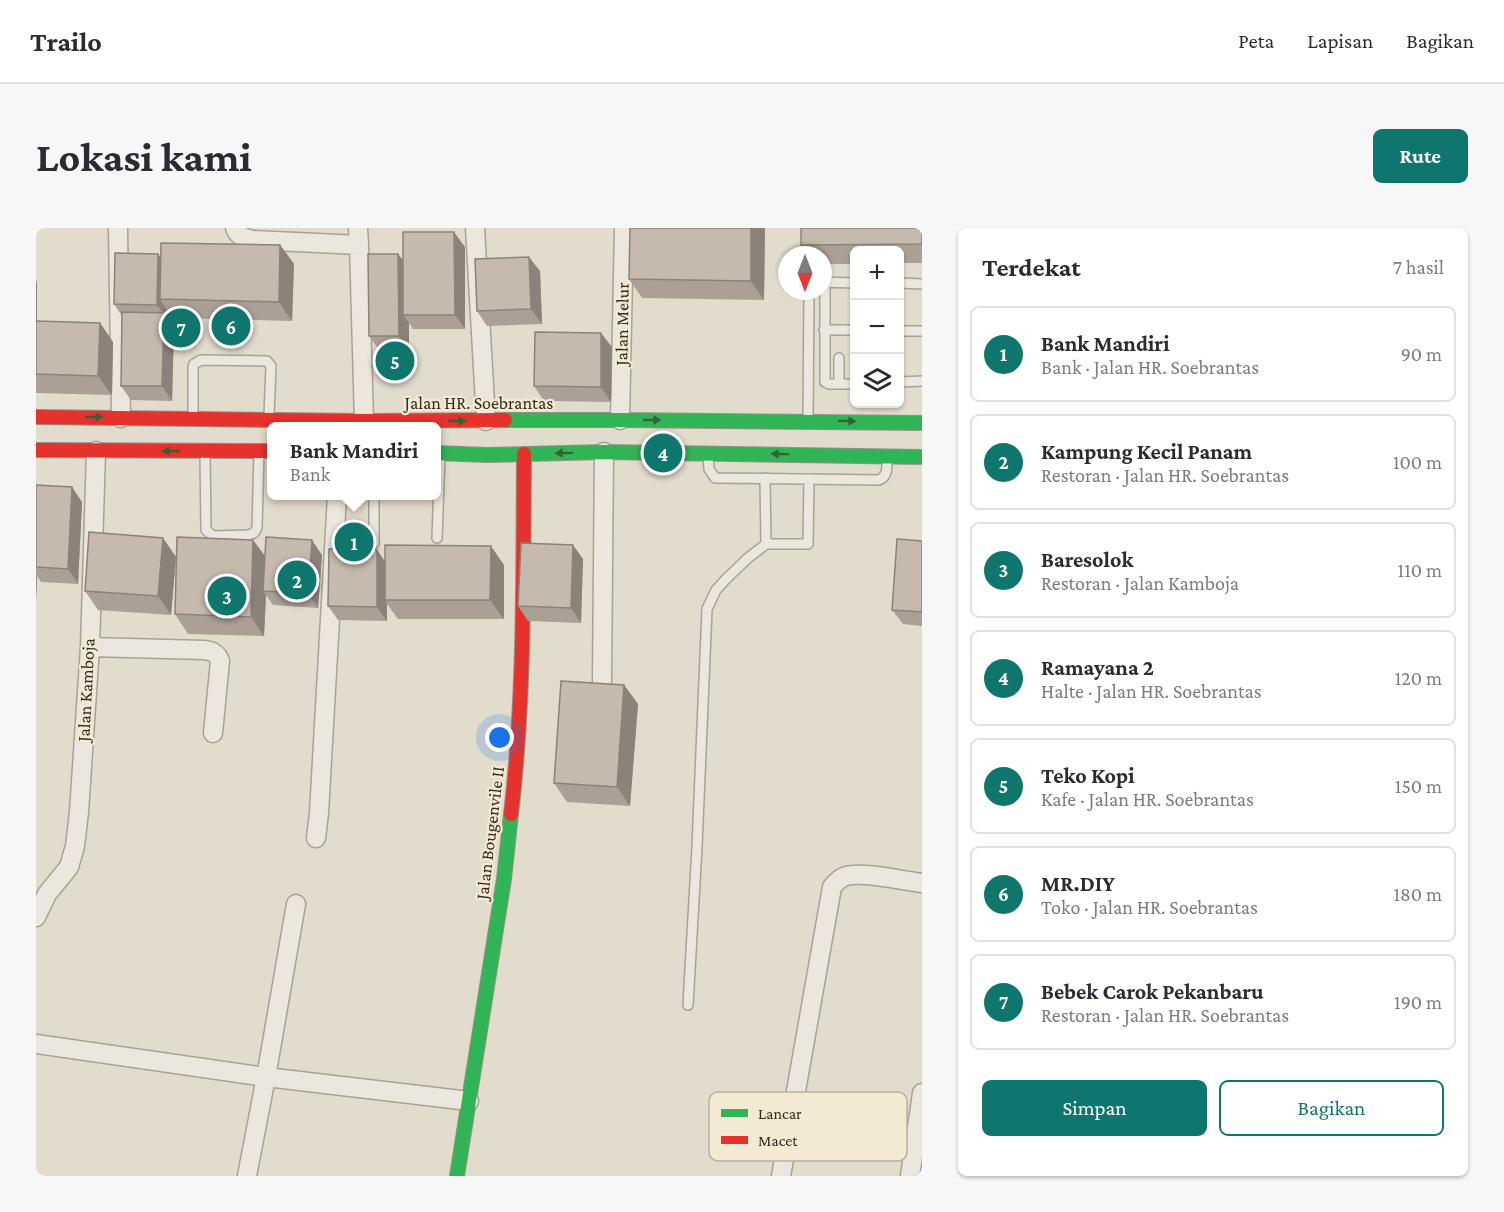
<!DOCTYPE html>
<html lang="id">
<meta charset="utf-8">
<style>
:root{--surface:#fff;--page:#f7f7f7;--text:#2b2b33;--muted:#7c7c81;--line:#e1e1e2;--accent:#0f766e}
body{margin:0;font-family:"Crimson Pro",serif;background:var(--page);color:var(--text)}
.controls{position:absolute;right:18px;top:18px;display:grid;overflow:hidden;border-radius:9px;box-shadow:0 2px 4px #0004}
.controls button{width:54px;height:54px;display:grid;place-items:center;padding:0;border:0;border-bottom:2px solid var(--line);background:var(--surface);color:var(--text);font:30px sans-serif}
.compass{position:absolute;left:742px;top:18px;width:54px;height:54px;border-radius:50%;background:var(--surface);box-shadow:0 2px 4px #0004;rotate:180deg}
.you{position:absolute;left:464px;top:510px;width:21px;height:21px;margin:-15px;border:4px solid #fff;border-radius:50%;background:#1a73e8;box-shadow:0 0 0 9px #1a73e833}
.badge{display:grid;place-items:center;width:39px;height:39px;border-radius:50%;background:var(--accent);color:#fff;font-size:20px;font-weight:700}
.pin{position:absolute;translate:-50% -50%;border:3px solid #fff;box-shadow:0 2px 6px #0006}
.popup{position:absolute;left:231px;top:194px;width:174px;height:78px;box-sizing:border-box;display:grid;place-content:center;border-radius:9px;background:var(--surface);filter:drop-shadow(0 2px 4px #0005);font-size:20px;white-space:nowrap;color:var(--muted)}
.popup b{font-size:22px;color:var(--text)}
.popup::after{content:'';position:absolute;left:50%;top:100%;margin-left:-12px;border:12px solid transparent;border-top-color:var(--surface)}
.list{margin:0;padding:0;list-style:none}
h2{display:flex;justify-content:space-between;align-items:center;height:78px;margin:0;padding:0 24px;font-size:26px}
h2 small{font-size:20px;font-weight:400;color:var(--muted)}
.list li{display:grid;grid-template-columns:39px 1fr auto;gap:18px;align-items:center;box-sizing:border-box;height:96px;margin:0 12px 12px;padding:0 12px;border:2px solid var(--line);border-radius:9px}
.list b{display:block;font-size:22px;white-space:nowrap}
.list p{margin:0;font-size:20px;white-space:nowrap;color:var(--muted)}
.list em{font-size:20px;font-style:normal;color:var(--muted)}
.actions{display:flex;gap:12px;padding:18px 24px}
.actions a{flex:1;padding:14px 0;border:2px solid var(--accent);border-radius:9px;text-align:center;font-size:21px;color:var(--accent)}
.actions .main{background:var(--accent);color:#fff}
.icon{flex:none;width:33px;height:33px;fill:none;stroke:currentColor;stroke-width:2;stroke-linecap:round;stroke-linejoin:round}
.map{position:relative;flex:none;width:886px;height:948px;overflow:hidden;border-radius:9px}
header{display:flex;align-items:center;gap:36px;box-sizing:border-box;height:84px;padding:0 30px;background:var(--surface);border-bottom:2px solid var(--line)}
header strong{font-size:28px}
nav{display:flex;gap:33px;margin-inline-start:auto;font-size:21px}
.intro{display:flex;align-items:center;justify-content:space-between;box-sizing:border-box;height:144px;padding:0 36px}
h1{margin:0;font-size:42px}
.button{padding:15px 27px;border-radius:9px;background:var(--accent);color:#fff;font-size:21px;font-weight:700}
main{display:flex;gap:36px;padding:0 36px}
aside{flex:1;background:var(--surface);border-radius:9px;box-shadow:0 2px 4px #0004}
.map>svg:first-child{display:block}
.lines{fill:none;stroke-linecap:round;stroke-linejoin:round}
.lane-casing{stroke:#a8a196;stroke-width:12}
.street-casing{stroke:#a8a196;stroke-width:21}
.fast-casing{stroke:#979086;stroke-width:16}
.jam-casing{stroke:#979086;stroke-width:16}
.lane{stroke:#ebe7de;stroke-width:9}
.street{stroke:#ebe7de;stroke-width:18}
.fast{stroke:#30b455;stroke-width:14}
.jam{stroke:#e5322d;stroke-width:14}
.wall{fill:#aaa096}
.shaded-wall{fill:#8b827a}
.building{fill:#c6baae;stroke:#8b827a;stroke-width:1.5}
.oneway{fill:#346135}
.labels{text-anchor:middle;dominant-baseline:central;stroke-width:4.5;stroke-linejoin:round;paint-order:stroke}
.street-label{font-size:18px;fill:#362a1f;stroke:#f3ead3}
.key{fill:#f3ead3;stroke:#bab09d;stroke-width:1.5}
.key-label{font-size:16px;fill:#362a1f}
</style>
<header>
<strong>Trailo</strong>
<nav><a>Peta</a><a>Lapisan</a><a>Bagikan</a></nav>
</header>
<div class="intro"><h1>Lokasi kami</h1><a class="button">Rute</a></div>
<main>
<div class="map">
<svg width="886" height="948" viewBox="0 0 886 948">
<rect width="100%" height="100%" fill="#e2dccd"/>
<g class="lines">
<defs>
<path id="lane" d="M787 54 818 55
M789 54V154L793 156H818
M864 55 886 56
M788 102H818
M864 103H886
M803 130V156
M864 154 886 153
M157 190V139L158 136 165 132 231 133 235 138 233 188
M772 190 773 63
M169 225 170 302 177 308 212 307 218 305 221 300 223 225
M672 227 673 241 679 250 843 252C852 248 851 240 851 231
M729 250 730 316
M338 268V315
M401 310 404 228
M652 777 661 619 671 381 680 362 690 351 712 330 730 316H772L773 251"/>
<path id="street" d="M82 0 85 190
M199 0C202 8 208 10 216 12L323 17
M322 0 323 17 328 193
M439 0 450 193
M584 192 588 0
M54 419 168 422C176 423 181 425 184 433L177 505
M566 453 568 224
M280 610 283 585 301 268
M0 689 11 666 33 639 39 618 43 584 54 419 60 223
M0 816 230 849 260 676
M211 948 230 849 433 873
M745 948 796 659C800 654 804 650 810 648 826 643 869 653 886 655
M874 948 886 865"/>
<path id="fast" d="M469 192H584L886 195
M400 225 451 227 568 224 886 229
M421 948 468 651 475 586"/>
<path id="jam" d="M0 189 328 193 469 192
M0 222 236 223
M475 586C489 467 487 346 488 226"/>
</defs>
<!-- lane casing -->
<use href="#lane" class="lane-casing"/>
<!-- street casing -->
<use href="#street" class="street-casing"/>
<!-- fast casing -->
<use href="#fast" class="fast-casing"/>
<!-- jam casing -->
<use href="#jam" class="jam-casing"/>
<!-- lane -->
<use href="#lane" class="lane"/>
<!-- street -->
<use href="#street" class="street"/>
<!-- fast -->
<use href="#fast" class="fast"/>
<!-- jam -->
<use href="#jam" class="jam"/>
</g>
<!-- wall -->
<path class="wall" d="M729 0 728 72 606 70 593 51Z
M886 0V35H864V22H819V36H787V27H772L765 17Z
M244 17 258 36 256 93 137 90 131 82V90L138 100 136 173 95 172 85 158 86 88 78 76 122 26 125 30Z
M429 19V101H377L373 95V123H344L333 108 362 26 367 32Z
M504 43 506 96 451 98 441 83Z
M0 53 1 55V93L64 95 77 114 76 167 0 165Z
M576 119 575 174 508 173 498 158Z
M0 257 46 274 42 356 5 354 1 348 0 372Z
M127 310 140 329 135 387 62 382 49 363Z
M217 312 229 328 286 327 282 380 237 377 230 367 228 408 152 406 139 386Z
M886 313V398L867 396 856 382Z
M341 322 349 333 468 337V391H362L351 376V393L302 392 292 378Z
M547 331 545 395 492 393 482 378Z
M588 457 602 476 594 578 531 574 518 555Z"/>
<!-- shaded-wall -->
<path class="shaded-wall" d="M715 0H729L728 72 715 53Z
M418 4 429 19V101L419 87Z
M244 17 258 36 256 93 243 74Z
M122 26 132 41 124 71 131 82V90L138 100 136 173 126 158 128 87 121 77Z
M362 26 372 40 367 87 373 95V123L363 108Z
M493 29 504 43 506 96 495 81Z
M0 53 1 55V99L0 97Z
M64 95 77 114 76 167 62 148Z
M565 105 576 119 575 174 565 159Z
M36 259 46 274 42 356 32 341Z
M127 310 140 329 135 387 122 368Z
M217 312 231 331 227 363 230 367 228 408 215 389Z
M276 312 286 327 282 380 272 365Z
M537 317 547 331 545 395 535 380Z
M455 318 468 337V391L454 372Z
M341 322 351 337 349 372 351 376V393L341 379Z
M0 347 1 348 0 372Z
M588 457 602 476 594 578 581 559Z"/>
<!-- building -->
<path class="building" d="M594 0H715V53L593 51Z
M765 0H886V16L765 17Z
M367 4H418L419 87H367Z
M125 15 244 17 243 74 124 71Z
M79 25 122 26 121 77 78 76Z
M332 26H362L363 108H333Z
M493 29 495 81 441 83 439 31Z
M86 84 128 85 126 158H85Z
M0 93 64 95 62 148 0 146Z
M499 104 565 105V159L498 158Z
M0 257 36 259 32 341 0 339Z
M53 304 127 310 122 368 49 363Z
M141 309 217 312 215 389 139 386Z
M230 309 276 312 272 365 227 363Z
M861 311 886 313V384L856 382Z
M485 315 537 317 535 380 482 378Z
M349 317 455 318 454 372H349Z
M293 321 341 322V379L292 378Z
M525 453 588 457 581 559 518 555Z"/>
<!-- one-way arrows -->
<defs><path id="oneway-solid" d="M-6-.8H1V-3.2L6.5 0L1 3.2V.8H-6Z" transform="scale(1.5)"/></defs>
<g class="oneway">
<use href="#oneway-solid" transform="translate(58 189)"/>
<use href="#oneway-solid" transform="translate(616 192)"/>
<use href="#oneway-solid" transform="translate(421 193)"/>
<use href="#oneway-solid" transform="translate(811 193) rotate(1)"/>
<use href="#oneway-solid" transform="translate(135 223) rotate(180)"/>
<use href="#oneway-solid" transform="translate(528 225) rotate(179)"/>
<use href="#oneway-solid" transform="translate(744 226) rotate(-179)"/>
</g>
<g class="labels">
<!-- street labels -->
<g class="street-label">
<text transform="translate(586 96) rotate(-89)">Jalan Melur</text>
<text x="443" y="175">Jalan HR. Soebrantas</text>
<text transform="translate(50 462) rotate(-87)">Jalan Kamboja</text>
<text transform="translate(454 605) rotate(-83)">Jalan Bougenvile II</text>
</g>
</g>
<!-- legend -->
<rect x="673" y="864" width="198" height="69" rx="9" class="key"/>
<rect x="685" y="881" width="27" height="8" fill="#30b455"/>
<rect x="685" y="908" width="27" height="8" fill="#e5322d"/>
<g class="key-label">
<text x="722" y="891">Lancar</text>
<text x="722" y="918">Macet</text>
</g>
</svg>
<div class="controls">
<button>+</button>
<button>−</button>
<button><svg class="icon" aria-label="layers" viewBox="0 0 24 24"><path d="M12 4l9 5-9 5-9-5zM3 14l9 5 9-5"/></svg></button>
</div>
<svg class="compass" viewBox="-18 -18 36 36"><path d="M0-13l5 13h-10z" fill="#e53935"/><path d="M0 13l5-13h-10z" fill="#7c7c81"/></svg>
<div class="you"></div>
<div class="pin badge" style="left:318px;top:314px">1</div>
<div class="popup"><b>Bank Mandiri</b>Bank</div>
<div class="pin badge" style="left:261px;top:352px">2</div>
<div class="pin badge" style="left:191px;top:368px">3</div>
<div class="pin badge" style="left:627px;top:225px">4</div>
<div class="pin badge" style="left:359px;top:133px">5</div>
<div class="pin badge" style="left:195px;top:98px">6</div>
<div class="pin badge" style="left:145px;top:100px">7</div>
</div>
<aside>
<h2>Terdekat<small>7 hasil</small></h2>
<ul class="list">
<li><span class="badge">1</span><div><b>Bank Mandiri</b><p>Bank · Jalan HR. Soebrantas</p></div><em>90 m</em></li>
<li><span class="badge">2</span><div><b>Kampung Kecil Panam</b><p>Restoran · Jalan HR. Soebrantas</p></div><em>100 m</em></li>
<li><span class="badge">3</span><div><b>Baresolok</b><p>Restoran · Jalan Kamboja</p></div><em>110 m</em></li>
<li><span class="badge">4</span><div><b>Ramayana 2</b><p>Halte · Jalan HR. Soebrantas</p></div><em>120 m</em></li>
<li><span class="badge">5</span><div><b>Teko Kopi</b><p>Kafe · Jalan HR. Soebrantas</p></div><em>150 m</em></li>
<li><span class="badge">6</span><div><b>MR.DIY</b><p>Toko · Jalan HR. Soebrantas</p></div><em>180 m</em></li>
<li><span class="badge">7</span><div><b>Bebek Carok Pekanbaru</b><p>Restoran · Jalan HR. Soebrantas</p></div><em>190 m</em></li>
</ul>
<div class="actions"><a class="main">Simpan</a><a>Bagikan</a></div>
</aside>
</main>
